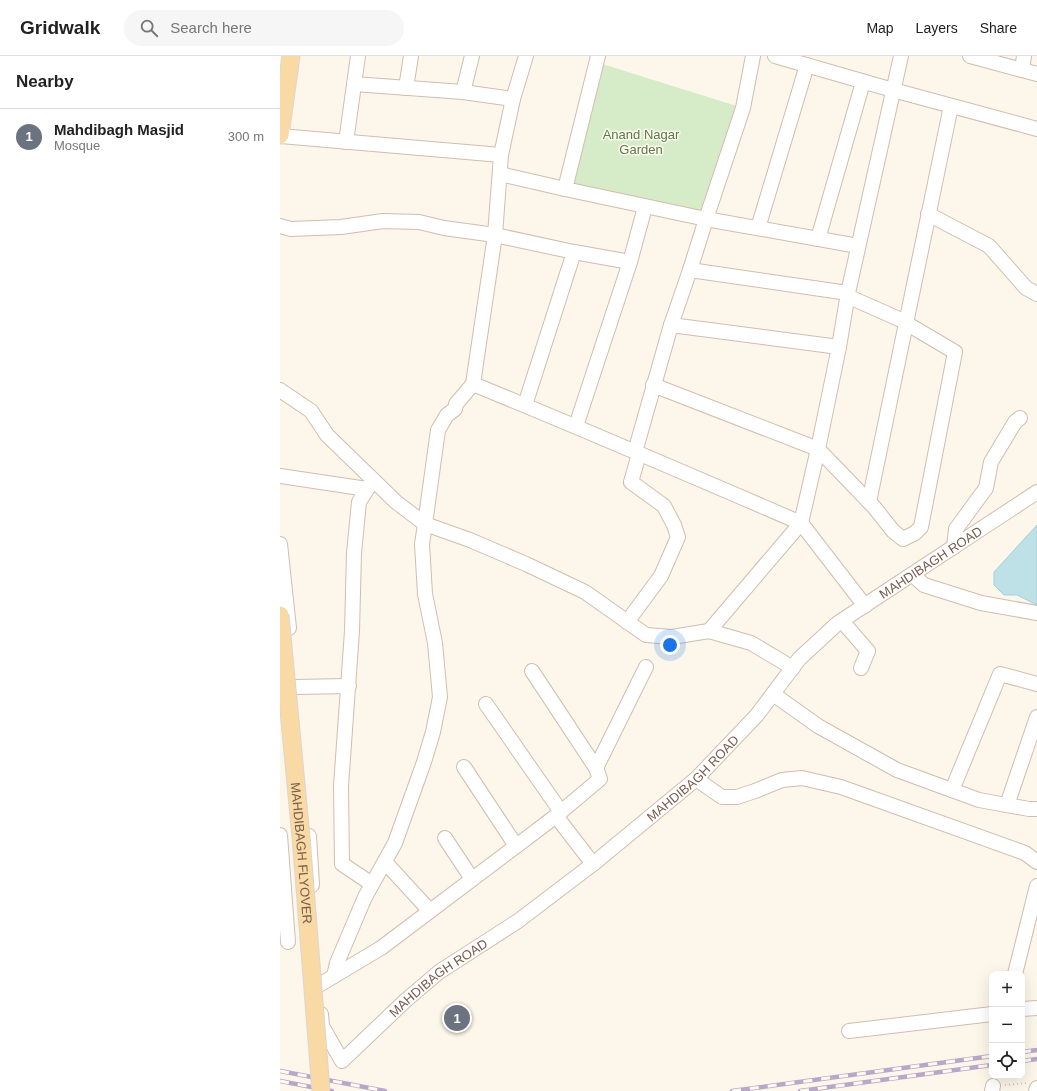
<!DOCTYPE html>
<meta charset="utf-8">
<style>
:root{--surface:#fff;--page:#f6f6f6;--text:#222;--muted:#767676;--line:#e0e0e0;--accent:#7c3aed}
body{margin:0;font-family:Helvetica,sans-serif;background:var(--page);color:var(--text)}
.controls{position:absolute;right:12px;bottom:12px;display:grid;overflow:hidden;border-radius:8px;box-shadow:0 4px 16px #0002}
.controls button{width:36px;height:36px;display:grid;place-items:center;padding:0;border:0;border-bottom:1px solid var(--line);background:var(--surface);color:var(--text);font:20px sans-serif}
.you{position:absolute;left:390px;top:589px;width:14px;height:14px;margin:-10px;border:3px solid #fff;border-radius:50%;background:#1a73e8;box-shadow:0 0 0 6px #1a73e833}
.badge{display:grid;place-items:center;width:26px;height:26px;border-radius:50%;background:var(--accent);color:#fff;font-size:13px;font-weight:700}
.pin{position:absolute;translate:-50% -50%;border:2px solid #fff;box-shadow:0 1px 4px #0006}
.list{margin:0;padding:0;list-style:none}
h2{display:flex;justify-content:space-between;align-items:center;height:52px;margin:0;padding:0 16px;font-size:17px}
h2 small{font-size:13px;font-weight:400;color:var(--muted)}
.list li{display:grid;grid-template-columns:26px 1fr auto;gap:12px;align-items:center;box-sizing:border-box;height:56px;padding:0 16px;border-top:1px solid var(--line)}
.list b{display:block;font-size:15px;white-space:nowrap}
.list p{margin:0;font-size:13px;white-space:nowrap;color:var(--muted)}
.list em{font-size:13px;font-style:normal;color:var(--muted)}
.icon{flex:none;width:22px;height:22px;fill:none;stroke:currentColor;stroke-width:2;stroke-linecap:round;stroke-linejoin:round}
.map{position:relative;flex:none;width:757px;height:1035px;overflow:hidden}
header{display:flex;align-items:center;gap:24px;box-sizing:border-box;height:56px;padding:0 20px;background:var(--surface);border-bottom:1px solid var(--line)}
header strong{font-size:19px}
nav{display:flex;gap:22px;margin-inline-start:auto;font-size:14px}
.search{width:280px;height:36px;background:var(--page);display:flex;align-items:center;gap:10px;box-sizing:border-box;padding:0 14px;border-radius:22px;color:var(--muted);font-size:15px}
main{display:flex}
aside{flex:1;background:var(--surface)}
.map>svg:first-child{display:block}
.green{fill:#d6ebc8}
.water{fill:#bee1e7;stroke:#a4d1d9}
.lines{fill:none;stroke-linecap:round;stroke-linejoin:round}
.minor-casing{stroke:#cfbeaf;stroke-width:16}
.major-casing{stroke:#dcd5d1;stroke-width:19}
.path{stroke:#d8b8a4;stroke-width:1.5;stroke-dasharray:1 3;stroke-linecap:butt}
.minor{stroke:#fff;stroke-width:14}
.major{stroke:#fadaa4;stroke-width:17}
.rail-casing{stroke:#b9a7c8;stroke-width:4.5}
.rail{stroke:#fff9f1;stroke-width:3;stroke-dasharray:9;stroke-linecap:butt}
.major-bridge-casing{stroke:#dcd5d1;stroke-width:19;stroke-linecap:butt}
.major-bridge{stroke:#fadaa4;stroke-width:17}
.labels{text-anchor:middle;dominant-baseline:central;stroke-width:3;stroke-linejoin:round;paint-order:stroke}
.park-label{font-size:13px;fill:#557e44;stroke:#fff9f1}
.street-label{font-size:13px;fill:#785c4d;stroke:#fff9f1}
</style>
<header>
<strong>Gridwalk</strong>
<div class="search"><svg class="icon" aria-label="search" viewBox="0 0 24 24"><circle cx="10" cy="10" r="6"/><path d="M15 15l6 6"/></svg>Search here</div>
<nav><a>Map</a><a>Layers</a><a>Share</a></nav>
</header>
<main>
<aside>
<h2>Nearby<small></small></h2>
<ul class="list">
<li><span class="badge" style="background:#6b7280">1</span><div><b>Mahdibagh Masjid</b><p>Mosque</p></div><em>300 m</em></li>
</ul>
</aside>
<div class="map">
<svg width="757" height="1035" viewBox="0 0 757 1035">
<rect width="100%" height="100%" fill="#fdf6ea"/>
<!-- green -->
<path class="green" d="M316 6 463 52 426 163 285 133Z"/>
<!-- water -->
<path class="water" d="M757 469V549L737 539H724L714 529V516Z"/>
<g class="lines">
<defs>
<g id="minor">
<path d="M318 0 285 133 426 163 463 52 473 0"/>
<path d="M495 0 613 34 757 73"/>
<path d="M690 0 757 18"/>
<path d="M742 14 744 0"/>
<path d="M74 28 183 36 233 43"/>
<path d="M126 32 131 0"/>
<path d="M183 36 192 0"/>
<path d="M0 80 221 99 215 179 193 328C303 373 412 420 521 467L538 393 559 291 391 269 355 396"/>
<path d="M66 86 78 0"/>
<path d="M221 99 233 43 246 0"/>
<path d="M220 118 285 133"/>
<path d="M648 158 709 190 746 232 757 238"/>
<path d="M0 170 11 173 61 171 103 165 139 166 164 172 215 179 294 196 350 206 296 370"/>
<path d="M478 172 527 9"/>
<path d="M538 183 583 26"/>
<path d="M350 206 365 151"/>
<path d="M410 214 426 163 578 190"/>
<path d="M391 269 410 214 568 237"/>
<path d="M559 291 568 237 621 0"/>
<path d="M193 328 176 348 175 353 167 359 158 374 145 468 190 484 246 508 305 536 366 579 392 581 429 575"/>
<path d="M373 329 538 393 594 451 613 475 623 483 635 477 641 471 675 296 619 263 567 240"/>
<path d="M0 334 31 355 47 379 116 446 145 468 142 488 145 538 155 587 160 641 153 676 144 706 115 787 85 841 57 907 54 920"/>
<path d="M245 349 294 196"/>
<path d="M0 420 87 433"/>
<path d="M589 446 671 50"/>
<path d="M0 488 9 572"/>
<path d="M674 491 676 473 706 432 711 406 735 366 740 362"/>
<path d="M633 519 644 529 701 547 757 557"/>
<path d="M562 565 588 595 581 612"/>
<path d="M347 566 381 520 398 481 394 469 384 450 351 426 359 398"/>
<path d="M513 612 471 587 429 575 521 467 585 550"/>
<path d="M252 615 316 712 320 723 276 760"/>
<path d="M14 631 69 630"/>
<path d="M493 638 538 670 617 714 699 744 749 753H757"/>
<path d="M206 648 281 756"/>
<path d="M184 711 236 790"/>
<path d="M316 712 366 611"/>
<path d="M416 723 442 741H457L475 735 502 724 522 722 561 731 745 797 757 806"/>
<path d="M672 734 720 618 757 628"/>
<path d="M727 749 757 661"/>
<path d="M0 779 8 886"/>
<path d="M29 780 32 829"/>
<path d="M165 782 192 823"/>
<path d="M105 806 150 855"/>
<path d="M92 828 62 808 61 730 72 575 74 497 79 446 93 424"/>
<path d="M735 918 757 830"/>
<path d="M39 929 101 892 276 760 313 808"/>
<path d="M742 953 757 952"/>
<path id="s1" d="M41 958 42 970 62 1005 125 945 159 916 238 865 313 808 416 723 477 659 519 603 558 567 757 436"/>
<path d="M569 975 712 958"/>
<path d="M712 1035 713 1030"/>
<path d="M756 1035 757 1032"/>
</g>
<path id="major" d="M0 79 11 0"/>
</defs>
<!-- minor casing -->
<use href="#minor" class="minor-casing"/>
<!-- major casing -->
<use href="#major" class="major-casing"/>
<!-- path -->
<path class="path" d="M725 1029 747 1027"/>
<!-- minor -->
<use href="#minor" class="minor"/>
<!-- major -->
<use href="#major" class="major"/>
<defs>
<path id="rail" d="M742 996 757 994
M742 1005 757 1003
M0 1015 105 1035
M0 1025 52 1035
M452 1035 712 1000
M520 1035 712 1009"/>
</defs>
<!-- rail casing -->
<use href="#rail" class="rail-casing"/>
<!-- rail -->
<use href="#rail" class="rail"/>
<defs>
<g id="major-bridge">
<path id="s2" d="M0 559 21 781 41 1035"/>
</g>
</defs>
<!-- major-bridge casing -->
<use href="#major-bridge" class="major-bridge-casing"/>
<!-- major-bridge -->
<use href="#major-bridge" class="major-bridge"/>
</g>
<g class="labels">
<!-- park labels -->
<g class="park-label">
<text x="361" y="78">Anand Nagar<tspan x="361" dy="15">Garden</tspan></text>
</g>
<!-- street labels -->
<g class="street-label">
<text stroke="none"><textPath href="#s1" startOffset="828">MAHDIBAGH ROAD</textPath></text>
<text stroke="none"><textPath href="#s1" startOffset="504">MAHDIBAGH ROAD</textPath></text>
<text stroke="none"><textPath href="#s2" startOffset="239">MAHDIBAGH FLYOVER</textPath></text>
<text stroke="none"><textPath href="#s1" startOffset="180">MAHDIBAGH ROAD</textPath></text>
</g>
</g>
</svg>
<div class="controls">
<button>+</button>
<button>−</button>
<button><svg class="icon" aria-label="locate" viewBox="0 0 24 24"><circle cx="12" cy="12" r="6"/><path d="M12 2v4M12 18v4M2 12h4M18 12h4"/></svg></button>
</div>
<div class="you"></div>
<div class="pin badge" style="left:177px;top:962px;background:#6b7280">1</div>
</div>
</main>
